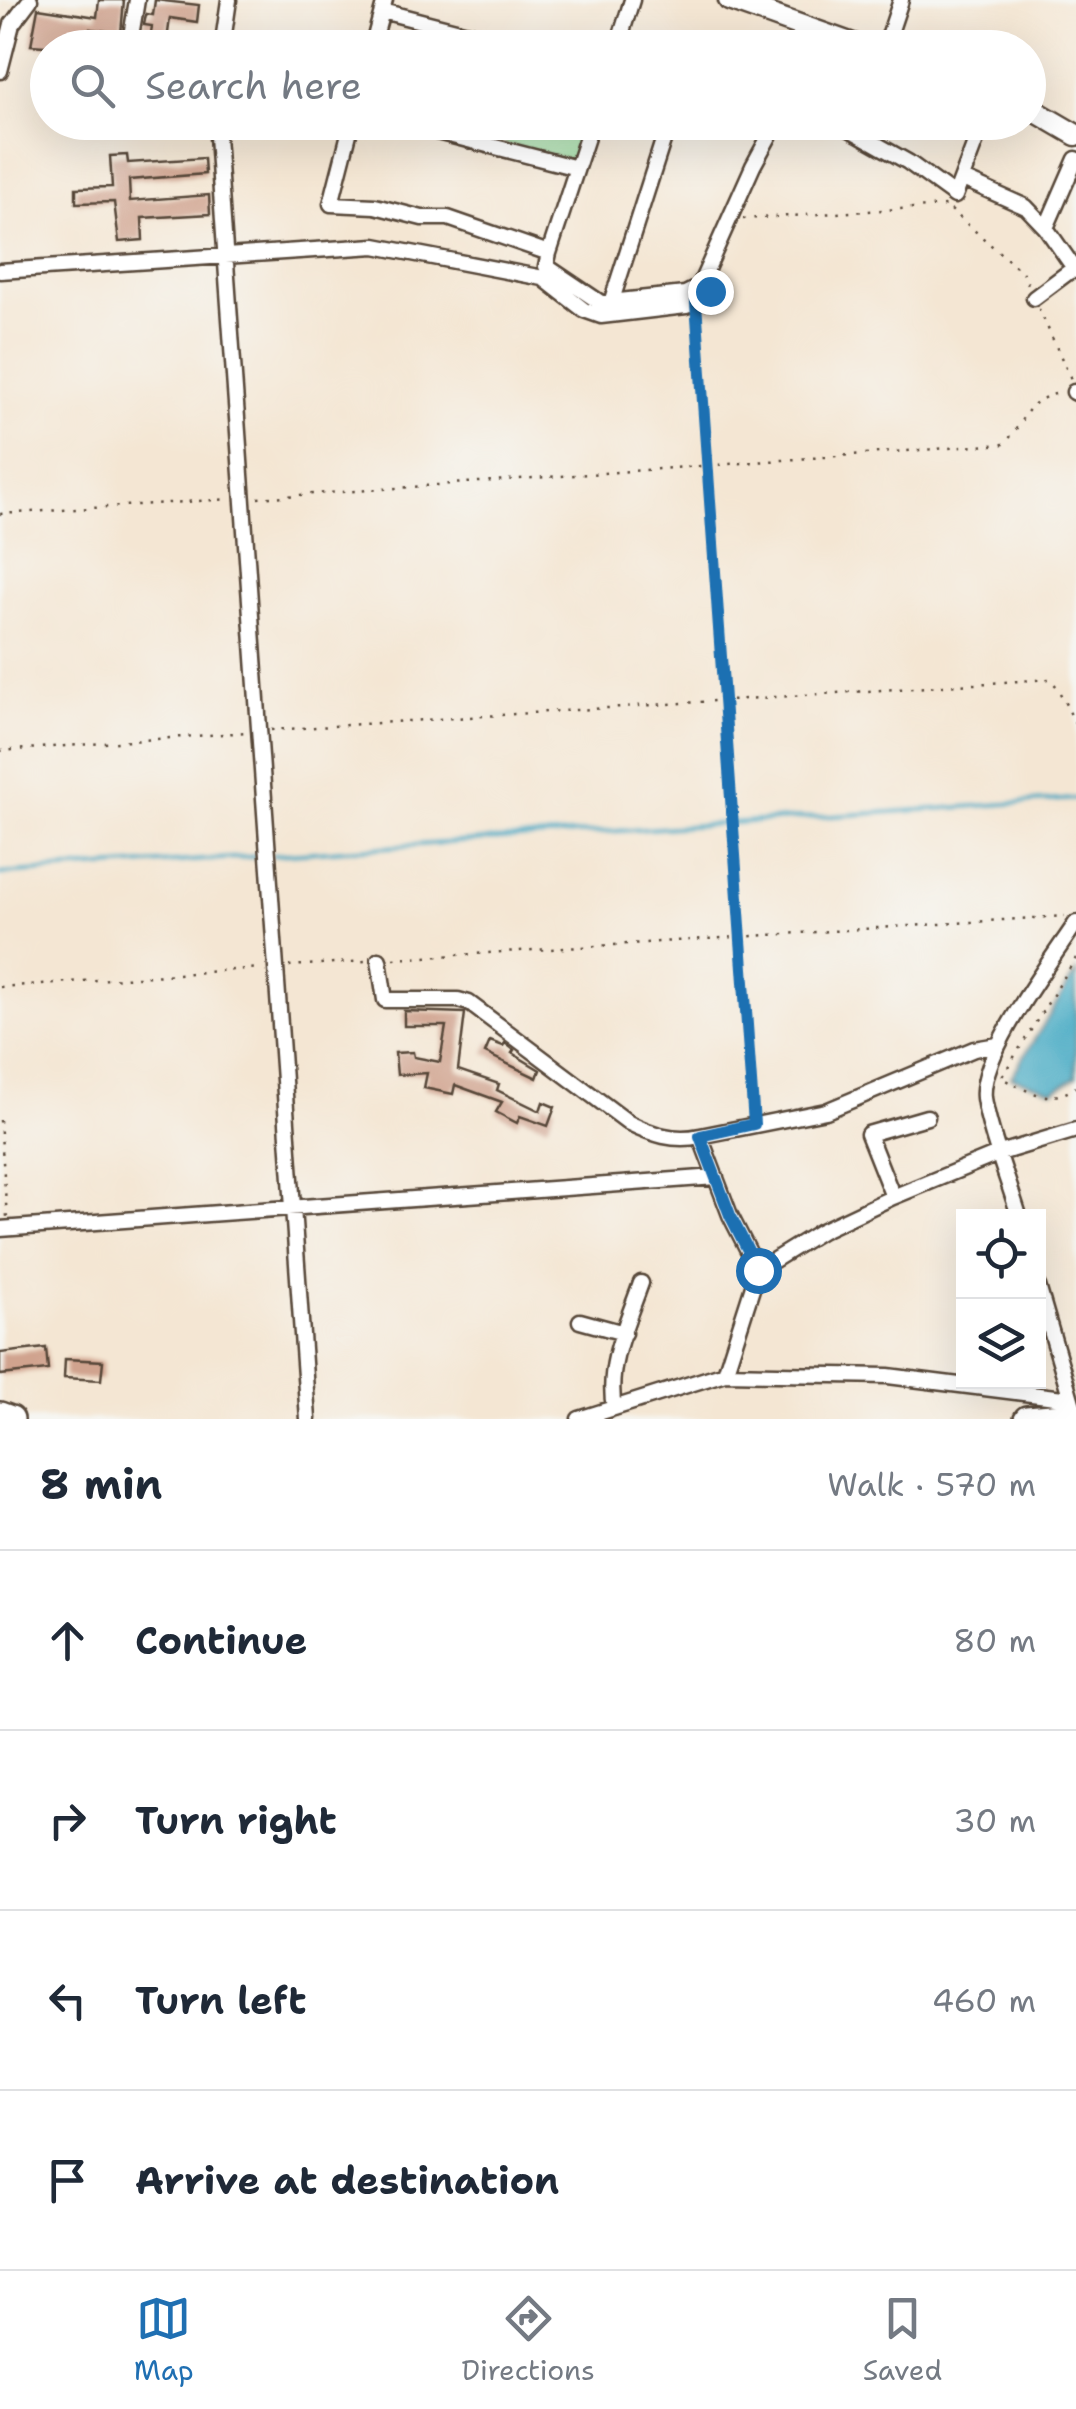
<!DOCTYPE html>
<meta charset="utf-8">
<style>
:root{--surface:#fff;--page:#f6f6f7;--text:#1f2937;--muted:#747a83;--line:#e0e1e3;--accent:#1f6fb2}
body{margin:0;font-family:"Shantell Sans",sans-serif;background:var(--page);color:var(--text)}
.controls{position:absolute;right:30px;bottom:30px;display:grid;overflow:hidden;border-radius:0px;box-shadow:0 10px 40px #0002}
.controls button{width:90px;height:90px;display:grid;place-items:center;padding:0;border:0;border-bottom:2px solid var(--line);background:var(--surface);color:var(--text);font:50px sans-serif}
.stop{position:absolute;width:30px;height:30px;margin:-22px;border:8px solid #1f6fb2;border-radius:50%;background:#fff}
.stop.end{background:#1f6fb2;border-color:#fff;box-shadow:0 2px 10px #0008}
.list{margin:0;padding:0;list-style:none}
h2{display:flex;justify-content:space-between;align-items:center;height:130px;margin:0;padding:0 40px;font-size:42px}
h2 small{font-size:32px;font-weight:400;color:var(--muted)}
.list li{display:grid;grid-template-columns:65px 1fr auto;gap:30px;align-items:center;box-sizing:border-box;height:180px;padding:0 40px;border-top:2px solid var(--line)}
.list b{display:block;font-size:38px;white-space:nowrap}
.list em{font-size:32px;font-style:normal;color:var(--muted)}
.icon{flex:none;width:55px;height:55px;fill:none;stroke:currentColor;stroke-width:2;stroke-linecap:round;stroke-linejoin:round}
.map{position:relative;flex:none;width:1076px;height:1419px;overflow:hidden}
.search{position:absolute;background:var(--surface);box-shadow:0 10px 40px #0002;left:30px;right:30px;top:30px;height:110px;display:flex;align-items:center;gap:25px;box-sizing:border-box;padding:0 35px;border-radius:55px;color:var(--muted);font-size:38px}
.sheet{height:850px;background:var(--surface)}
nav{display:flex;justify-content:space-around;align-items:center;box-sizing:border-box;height:140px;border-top:2px solid var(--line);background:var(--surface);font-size:28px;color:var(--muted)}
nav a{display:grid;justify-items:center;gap:5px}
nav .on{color:var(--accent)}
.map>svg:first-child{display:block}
.green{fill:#8fd994;stroke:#658259;stroke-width:2.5}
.water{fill:#41a7c2;stroke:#3e6870;stroke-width:2.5}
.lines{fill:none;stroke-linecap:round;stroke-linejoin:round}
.stream{stroke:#41a7c2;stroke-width:4}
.building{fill:#d0a38e}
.street-casing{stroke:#574639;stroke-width:19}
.secondary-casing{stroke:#574639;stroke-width:25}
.highway-casing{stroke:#574639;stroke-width:30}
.path{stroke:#574639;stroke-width:2.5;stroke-dasharray:2.5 8;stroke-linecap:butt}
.street{stroke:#fff;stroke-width:14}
.secondary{stroke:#fff;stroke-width:20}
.highway{stroke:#fff;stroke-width:25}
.route{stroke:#1f6fb2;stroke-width:12}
</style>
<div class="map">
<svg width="1076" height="1419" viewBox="0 0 1076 1419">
<rect width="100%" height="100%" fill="#f6f6f2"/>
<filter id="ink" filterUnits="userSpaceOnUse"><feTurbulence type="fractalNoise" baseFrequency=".01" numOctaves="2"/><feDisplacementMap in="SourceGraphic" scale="20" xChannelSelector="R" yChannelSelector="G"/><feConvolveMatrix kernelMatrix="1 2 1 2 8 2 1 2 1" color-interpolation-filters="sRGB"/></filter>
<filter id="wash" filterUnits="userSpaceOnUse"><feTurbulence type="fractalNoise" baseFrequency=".0048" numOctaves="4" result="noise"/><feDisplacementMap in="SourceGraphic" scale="40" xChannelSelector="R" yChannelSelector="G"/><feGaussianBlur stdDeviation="2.25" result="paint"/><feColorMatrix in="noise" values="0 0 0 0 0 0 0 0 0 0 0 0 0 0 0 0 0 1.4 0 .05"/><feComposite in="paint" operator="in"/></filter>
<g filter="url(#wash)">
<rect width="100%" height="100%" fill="#f4e6d3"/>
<!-- green -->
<path class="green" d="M511 123H586L575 158 569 160 505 145Z"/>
<!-- water -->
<path class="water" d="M1076 972V1077L1053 1091 1011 1077Z"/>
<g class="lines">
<!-- stream -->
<path class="stream" d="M273 855 1076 799
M0 874 263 856"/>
</g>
<g id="blocks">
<!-- building -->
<path class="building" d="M99 0H124L121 33 90 29 89 35 74 33 72 48 31 45 38 8 97 17Z
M155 0 199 5 197 22 170 18 166 48H149L152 26 144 25 146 14 153 15Z
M127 155 128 163 204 158 205 174 129 180 130 201 209 195 210 214 142 218 143 240 119 242 114 202 76 203V188L112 187 110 156Z
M404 1011 465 1013 458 1070 499 1084 497 1090 540 1111 543 1102 555 1107 548 1126 520 1116 517 1123 496 1112 502 1102 455 1085 453 1094 424 1088 427 1073 397 1075 395 1053 413 1052 414 1057 440 1062 446 1026H404Z
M490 1041 503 1046 505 1043 514 1050 512 1053 540 1070 537 1078 485 1053Z
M46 1348 48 1370 0 1375V1353Z
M65 1359 103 1361 101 1380 64 1378Z"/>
</g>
</g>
<g filter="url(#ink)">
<use href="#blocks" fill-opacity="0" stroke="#574639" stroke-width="2.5"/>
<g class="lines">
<defs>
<path id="street" d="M382 11 526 48
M129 48 137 0
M222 48 229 0
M372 48 385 0
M617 48 632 0
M816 48 821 33
M885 48 901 0
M0 71 12 24 30 0
M216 122 308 1419
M352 122 331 204 375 206 422 218H448L549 253 546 266 601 303 685 294 699 287 753 166 771 133
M398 122 577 168
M744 122 771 133 778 122
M837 122 908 162 955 196 983 122
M478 143 484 122
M963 179 1026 207 1046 228 1074 268
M1046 228 1076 159
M549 253 592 122
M0 271 375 246 543 278 584 310 601 316 686 306 696 303 694 292
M1034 298 1074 268 1076 271
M611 303 669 122
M1074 392 1076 393
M379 960 385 1000H458L469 1003 629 1123C652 1134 674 1142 700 1136
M893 1197 868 1134 927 1117
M1019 1216C1009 1182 989 1132 984 1098 979 1055 1051 961 1076 923
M0 1229 716 1177
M758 1270 730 1215 700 1136 826 1111 974 1049 998 1045
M1038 1286 1073 1406
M580 1321 624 1333
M725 1373 758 1270 821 1231 893 1197 1000 1153 1076 1130
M614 1408C606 1365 627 1323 641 1283
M579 1419 725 1373 888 1376 1071 1399"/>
<path id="secondary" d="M729 0 864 48
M1028 107 1076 135"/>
<path id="highway" d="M0 1415 11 1419
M1027 1419 1076 1415"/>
</defs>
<!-- street casing -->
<use href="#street" class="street-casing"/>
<!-- secondary casing -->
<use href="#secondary" class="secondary-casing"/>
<!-- highway casing -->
<use href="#highway" class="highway-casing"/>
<!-- path -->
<path class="path" d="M951 210 1023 273 1028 284
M743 219 945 206
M1039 309 1071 379
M697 318 754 1113
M258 498 1004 444C1026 422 1023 401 1059 393
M0 514 230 499
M271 730 1050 679 1057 687 1076 725
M0 751 248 732
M1076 958 1001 1078C1029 1091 1048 1106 1076 1087
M394 959 1065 916
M289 966 366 961
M0 987 261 968
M0 1120 7 1217"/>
<!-- street -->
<use href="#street" class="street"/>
<!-- secondary -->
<use href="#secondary" class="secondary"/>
<!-- highway -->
<use href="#highway" class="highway"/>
</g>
</g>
<g class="lines" filter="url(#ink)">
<!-- route -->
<path class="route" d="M710 291 696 303 754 1124 700 1136 730 1215 758 1270"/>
</g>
</svg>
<div class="controls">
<button><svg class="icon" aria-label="locate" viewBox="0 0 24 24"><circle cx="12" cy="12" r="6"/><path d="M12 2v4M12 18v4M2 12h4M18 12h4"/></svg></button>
<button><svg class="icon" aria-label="layers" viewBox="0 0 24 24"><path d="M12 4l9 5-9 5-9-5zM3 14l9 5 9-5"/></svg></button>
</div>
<div class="stop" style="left:758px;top:1270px"></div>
<div class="stop end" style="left:710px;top:291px"></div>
<div class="search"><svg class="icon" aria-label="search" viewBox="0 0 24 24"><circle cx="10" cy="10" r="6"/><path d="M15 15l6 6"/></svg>Search here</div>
</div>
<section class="sheet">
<h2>8 min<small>Walk · 570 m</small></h2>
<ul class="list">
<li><svg class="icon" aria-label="ahead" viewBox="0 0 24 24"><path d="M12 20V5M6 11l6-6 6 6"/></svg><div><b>Continue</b></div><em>80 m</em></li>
<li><svg class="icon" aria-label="right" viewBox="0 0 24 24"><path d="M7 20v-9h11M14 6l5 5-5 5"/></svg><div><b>Turn right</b></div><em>30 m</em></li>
<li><svg class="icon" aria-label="left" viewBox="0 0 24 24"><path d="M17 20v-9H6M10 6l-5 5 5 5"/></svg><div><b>Turn left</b></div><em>460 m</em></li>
<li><svg class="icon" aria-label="arrive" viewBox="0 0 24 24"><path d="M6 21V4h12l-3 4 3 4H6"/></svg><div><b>Arrive at destination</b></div></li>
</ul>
</section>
<nav>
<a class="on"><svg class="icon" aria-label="map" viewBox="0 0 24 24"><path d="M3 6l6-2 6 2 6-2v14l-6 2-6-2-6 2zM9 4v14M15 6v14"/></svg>Map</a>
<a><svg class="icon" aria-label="directions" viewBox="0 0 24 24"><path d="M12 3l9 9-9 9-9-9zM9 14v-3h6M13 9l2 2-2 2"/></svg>Directions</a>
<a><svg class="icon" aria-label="saved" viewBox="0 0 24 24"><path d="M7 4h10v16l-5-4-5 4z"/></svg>Saved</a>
</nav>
